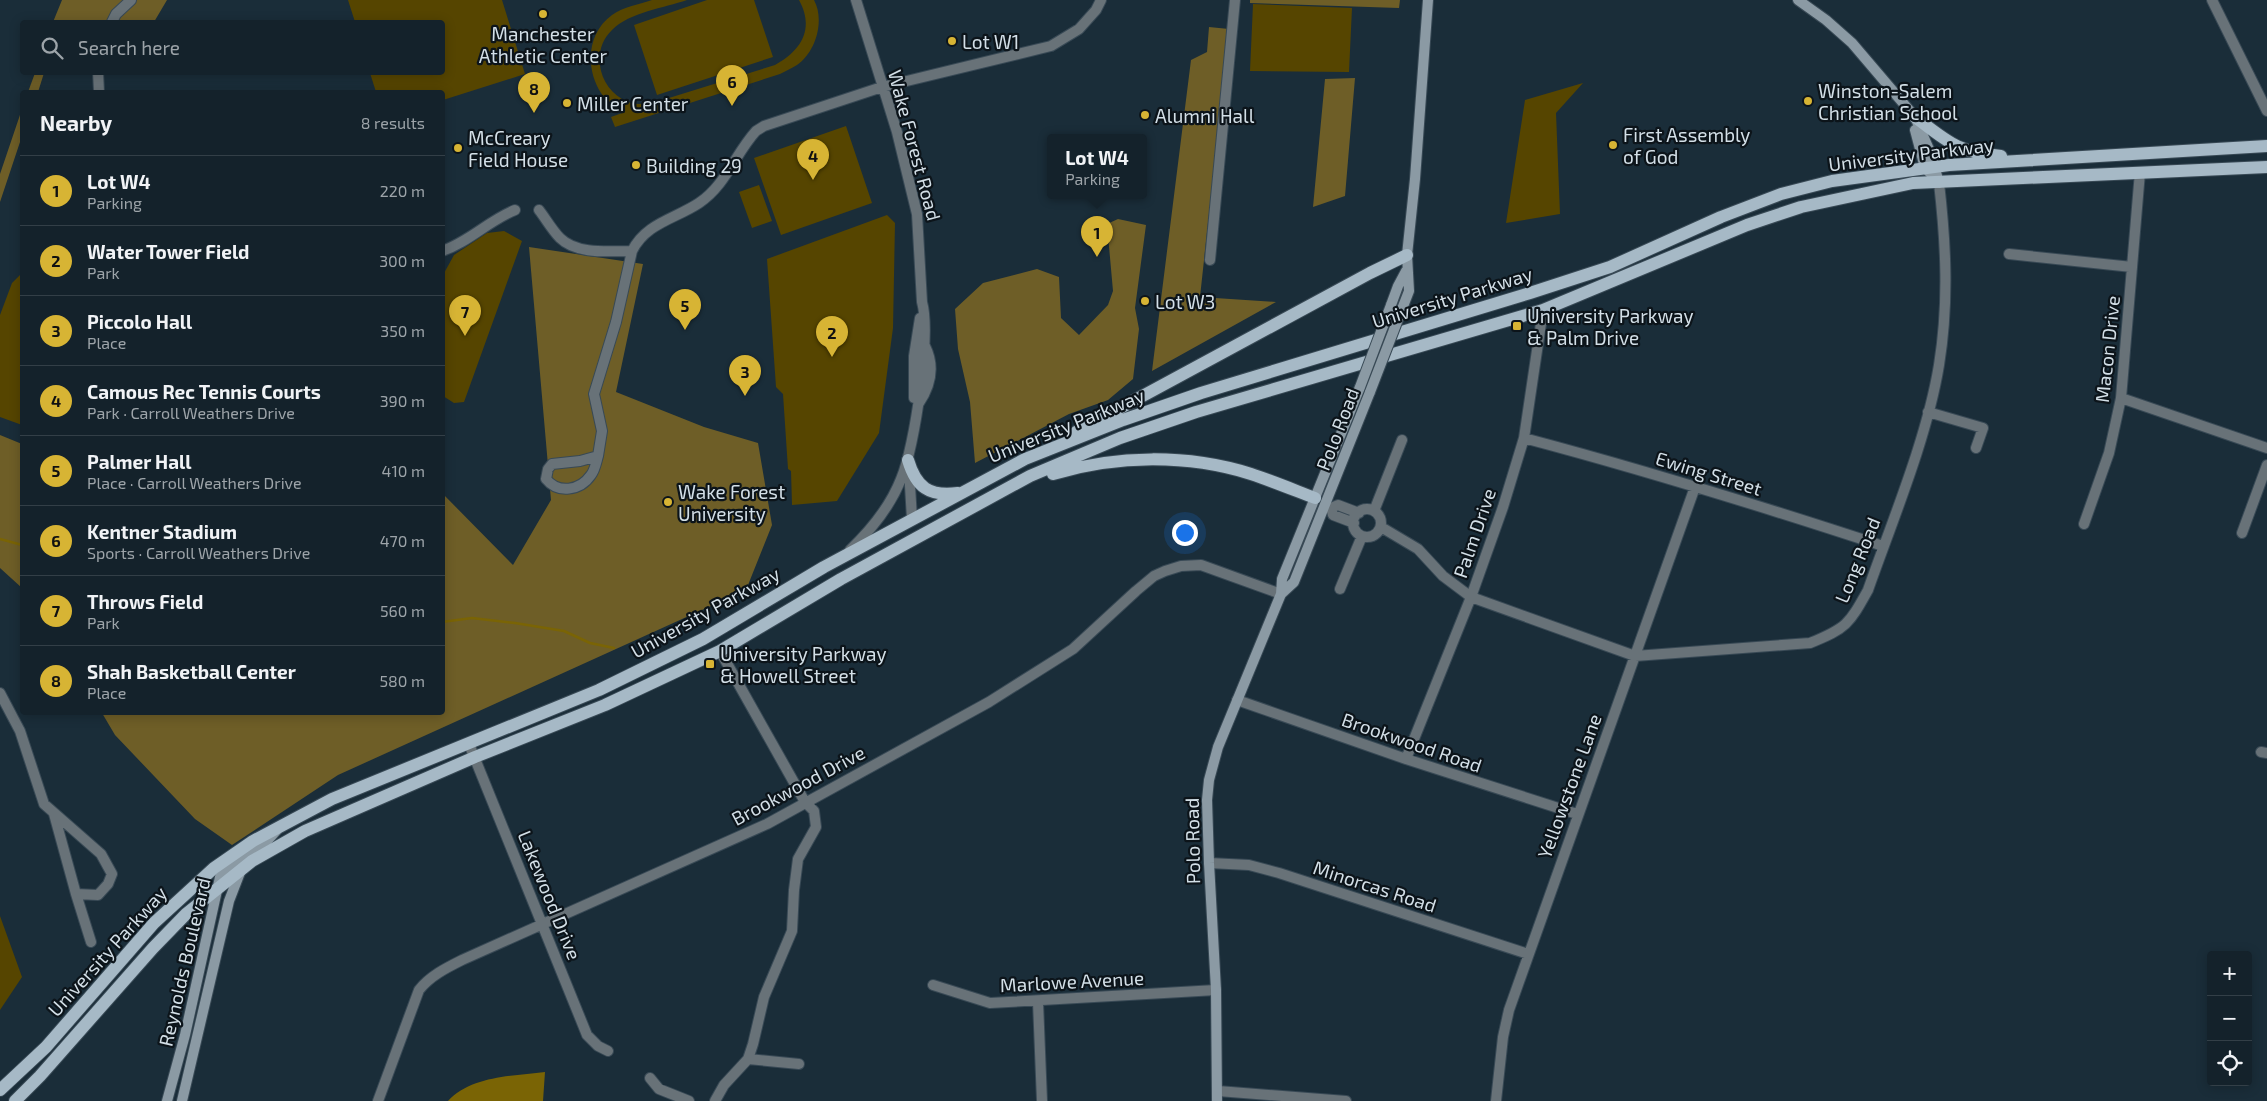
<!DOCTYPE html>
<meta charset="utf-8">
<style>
:root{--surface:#14222b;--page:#1d2a33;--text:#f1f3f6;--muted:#9da4a9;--line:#333f47;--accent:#d7b434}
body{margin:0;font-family:"Exo 2",sans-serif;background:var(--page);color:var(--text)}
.controls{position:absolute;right:15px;bottom:15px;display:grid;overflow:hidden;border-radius:5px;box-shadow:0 2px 12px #0003}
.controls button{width:45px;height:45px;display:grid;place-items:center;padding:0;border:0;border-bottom:1px solid var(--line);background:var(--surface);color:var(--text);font:25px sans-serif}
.you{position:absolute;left:1184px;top:532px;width:18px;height:18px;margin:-12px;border:4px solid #fff;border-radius:50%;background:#1a73e8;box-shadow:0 0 0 8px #1a73e833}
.badge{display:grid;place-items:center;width:32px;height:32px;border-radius:50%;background:var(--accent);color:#111;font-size:16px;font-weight:700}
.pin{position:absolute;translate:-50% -41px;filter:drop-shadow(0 1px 2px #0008)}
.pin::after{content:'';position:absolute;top:26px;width:18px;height:15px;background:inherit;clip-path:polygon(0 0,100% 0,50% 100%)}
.popup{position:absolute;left:1047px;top:134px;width:100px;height:65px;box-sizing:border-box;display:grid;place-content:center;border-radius:5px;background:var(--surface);filter:drop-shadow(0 1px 4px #0005);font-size:16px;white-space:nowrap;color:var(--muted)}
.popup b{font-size:19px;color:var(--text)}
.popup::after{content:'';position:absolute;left:50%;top:100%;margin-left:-10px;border:10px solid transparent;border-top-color:var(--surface)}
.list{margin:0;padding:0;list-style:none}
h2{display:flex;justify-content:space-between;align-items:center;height:65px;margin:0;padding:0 20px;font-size:21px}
h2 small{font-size:16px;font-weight:400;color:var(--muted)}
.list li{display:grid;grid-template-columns:32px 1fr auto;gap:15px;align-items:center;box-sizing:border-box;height:70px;padding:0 20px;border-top:1px solid var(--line)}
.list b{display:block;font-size:19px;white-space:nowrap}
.list p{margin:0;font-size:16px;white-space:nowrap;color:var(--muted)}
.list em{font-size:16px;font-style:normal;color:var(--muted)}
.icon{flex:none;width:28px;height:28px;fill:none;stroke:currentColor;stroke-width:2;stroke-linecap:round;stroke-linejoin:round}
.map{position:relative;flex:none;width:2267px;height:1101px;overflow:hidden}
.search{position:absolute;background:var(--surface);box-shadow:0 2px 12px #0003;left:20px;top:20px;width:425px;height:55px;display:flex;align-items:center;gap:12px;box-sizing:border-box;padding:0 18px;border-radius:5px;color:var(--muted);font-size:19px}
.panel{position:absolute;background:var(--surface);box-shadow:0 2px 12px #0003;left:20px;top:90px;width:425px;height:625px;border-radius:5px}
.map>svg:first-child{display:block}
.green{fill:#564500}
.forest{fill:#6e5e27}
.water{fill:#7a6405}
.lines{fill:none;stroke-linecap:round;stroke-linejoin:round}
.stream{stroke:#7a6405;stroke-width:2.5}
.street-casing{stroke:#384955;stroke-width:12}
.secondary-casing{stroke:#384955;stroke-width:12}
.primary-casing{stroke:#384955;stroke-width:14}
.street{stroke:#687278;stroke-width:10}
.secondary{stroke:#8b9aa4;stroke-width:10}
.primary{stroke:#a6b9c6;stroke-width:12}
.secondary-bridge-casing{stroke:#384955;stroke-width:12;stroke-linecap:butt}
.secondary-bridge{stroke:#8b9aa4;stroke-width:10}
.poi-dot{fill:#d7b434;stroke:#0c141a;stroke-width:2}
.labels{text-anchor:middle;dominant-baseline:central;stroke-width:4.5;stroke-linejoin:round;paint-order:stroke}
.poi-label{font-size:19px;fill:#d3dfe7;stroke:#0c141a;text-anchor:start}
.street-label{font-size:19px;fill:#d3dfe7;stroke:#0c141a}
</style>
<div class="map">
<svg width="2267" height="1101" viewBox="0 0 2267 1101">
<rect width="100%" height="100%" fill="#1a2d39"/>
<!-- green -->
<path class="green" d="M348 0H502L525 74 443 100 442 92H376L370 73 442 72V22H355Z
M652 0H687C664 8 630 12 612 30 591 50 598 85 622 99 632 106 644 104 656 102L775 65C801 51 815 29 799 0H814C825 20 816 52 797 65 792 68 786 71 780 74L615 127 611 117 625 112C617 107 606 101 601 93 585 68 587 33 612 15 623 7 640 4 652 0Z
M707 0H754L773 57 657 95 634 25Z
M1253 4 1352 8 1349 72 1250 71Z
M1583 83 1556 113 1560 214 1506 223 1525 100Z
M846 126 872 203 781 235 754 158Z
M759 185 772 221 752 228 739 192Z
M887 215 895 223 893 328 879 433 837 501 792 505 791 471 788 469 783 394 776 387 767 259Z
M504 231 522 241 464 402 454 403 443 396V275L454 255 487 233Z
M22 273V425L0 417V315L12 283Z
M0 916 22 977 0 1010Z"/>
<!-- forest -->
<path class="forest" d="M62 0H167L154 22H53Z
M1250 0H1400L1399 8 1250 3Z
M1209 27 1229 29 1200 297 1276 302 1152 371 1191 60 1207 52Z
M35 73H44L38 92H28Z
M1355 78 1345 196 1313 207 1325 79Z
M22 109V136L0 202V174Z
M1118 219 1146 225 1135 308 1139 329 1133 379 1108 400 1069 414 975 463 970 402 958 349 955 309 983 283 1037 269 1059 277 1061 318 1079 335 1108 305 1113 291 1107 224Z
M529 247 643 264 616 392 704 427 758 443 772 525 746 590 338 775 232 845 195 819 115 735 102 713 442 712 443 494 513 565 551 500Z
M0 435 22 444V588L0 568Z"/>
<!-- water -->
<path class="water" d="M545 1072 543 1101H448C471 1076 513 1076 545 1072Z"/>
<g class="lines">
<!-- stream -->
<path class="stream" d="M0 539 22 545
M442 622 472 618 515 623 564 631 590 643 614 648"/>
<defs>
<path id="street" d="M2212 0 2267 111
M112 22 116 14 131 0
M98 72 99 92
M539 210C546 219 552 230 560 238 577 255 610 251 632 251
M442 251C469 242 488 221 515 210
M2009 254 2132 267
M1210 260 1235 0
M914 398V356L920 318
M2121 398 2267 448
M919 403C931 385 935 366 925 346
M1928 412 1983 428 1976 448
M1524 438C1645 470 1764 507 1883 546
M598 456C596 463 595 470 591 475 580 491 558 494 546 479L548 469 552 464 580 461 598 456 602 431 594 394 616 322 632 251C646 223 675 219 699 203 726 185 735 154 756 131L764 126 882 87 1051 46 1079 29 1096 10 1101 0
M909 469 912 519
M1325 506 1331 508 1338 505 1359 513
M1331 508 1333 515 1354 523
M1353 523a14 14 0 1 1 28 0a14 14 0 1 1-28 0Z
M1374 511 1402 440
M2084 524 2109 453 2121 398 2140 172
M1381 527 1418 549 1443 576 1471 597 1635 656 1810 643C1847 628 1849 624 1868 590 1893 519 1927 438 1939 365 1949 303 1946 244 1939 183
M2242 533 2267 465
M850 550C872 529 890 507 901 479 915 447 931 334 922 302L917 214 897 132 856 0
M1340 589 1362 536
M0 693 20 731 44 804 101 854 112 874 108 884 98 895 76 894 54 814
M1237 700 1406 759 1577 814
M469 744 587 1035 598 1046 608 1051
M2261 752 2267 753
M1406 759 1471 597 1503 507 1524 438 1543 310
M1209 863 1249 865 1279 873 1528 954
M76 894 91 942
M933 985 990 1003 1216 990
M1038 1002 1042 1101
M748 1059 799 1064
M650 1078 659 1089 689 1101
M1218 1091 1346 1101
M378 1101 419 990C430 976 446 968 462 960L767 824 989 702 1073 649 1136 591 1154 576 1165 571 1181 566 1201 565 1281 594
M715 1101 724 1085 748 1059 753 1044 764 997 792 931 794 890 798 859 816 827 814 811 805 802 720 651
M1496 1101 1503 1037 1509 1010 1695 487"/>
<path id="secondary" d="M1798 0 1826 20 1852 43 1915 117 1931 154 1939 183
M1915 130 1925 168 1930 173
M1391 305 1398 286 1406 271
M1402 309 1409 291 1407 255 1415 179 1428 0
M1281 594 1294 582 1370 392
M167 1101 185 1035 220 877 227 868 267 841 277 830
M182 1101 229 901 241 870
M1217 1101 1216 990 1209 863 1207 800 1209 780 1218 747 1281 594 1282 579 1360 387"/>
<path id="primary" d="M1915 117C1949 143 1957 152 2001 156
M1076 432 1370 273 1407 255
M908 460C916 487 929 497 958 493
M1053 474C1117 455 1187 454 1251 474 1272 481 1294 490 1315 498
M0 1090 46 1047 154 923 214 868 253 841 332 799 599 690 703 639 824 567 1025 459 1123 420 1201 393 1530 293 1610 267 1721 217 1781 194 1832 181 1949 165 2267 146
M15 1101 40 1076 153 948 186 914 252 861 305 831 475 757 605 705 720 651 841 579 1030 476 1120 438 1196 412 1543 310 1747 225 1801 207 1913 183 2267 167"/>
</defs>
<!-- street casing -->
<use href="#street" class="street-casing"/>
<!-- secondary casing -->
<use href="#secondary" class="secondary-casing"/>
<!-- primary casing -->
<use href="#primary" class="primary-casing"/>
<!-- street -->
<use href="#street" class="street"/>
<!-- secondary -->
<use href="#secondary" class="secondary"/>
<!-- primary -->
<use href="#primary" class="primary"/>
<defs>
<path id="secondary-bridge" d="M1360 387 1391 305
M1370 392 1402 309"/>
</defs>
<!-- secondary-bridge casing -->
<use href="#secondary-bridge" class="secondary-bridge-casing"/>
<!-- secondary-bridge -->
<use href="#secondary-bridge" class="secondary-bridge"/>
</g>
<!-- markers -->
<g class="poi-dot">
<circle cx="543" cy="14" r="5"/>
<circle cx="952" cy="41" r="5"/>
<circle cx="1808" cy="101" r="5"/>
<circle cx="567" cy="103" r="5"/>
<circle cx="1145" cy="115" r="5"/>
<circle cx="1613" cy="145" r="5"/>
<circle cx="458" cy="148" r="5"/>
<circle cx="636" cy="165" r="5"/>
<circle cx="1145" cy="301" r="5"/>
<rect x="1512" y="321" width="10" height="10" rx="2.5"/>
<circle cx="668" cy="502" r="5"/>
<rect x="705" y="659" width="10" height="10" rx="2.5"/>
</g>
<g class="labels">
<!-- poi labels -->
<g class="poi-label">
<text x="543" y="33" text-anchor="middle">Manchester<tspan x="543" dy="22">Athletic Center</tspan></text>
<text x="962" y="41">Lot W1</text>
<text x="1818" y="90">Winston-Salem<tspan x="1818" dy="22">Christian School</tspan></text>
<text x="577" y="103">Miller Center</text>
<text x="1155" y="115">Alumni Hall</text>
<text x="1623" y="134">First Assembly<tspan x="1623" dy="22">of God</tspan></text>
<text x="468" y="137">McCreary<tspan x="468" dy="22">Field House</tspan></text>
<text x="646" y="165">Building 29</text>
<text x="1155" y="301">Lot W3</text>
<text x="1527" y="315">University Parkway<tspan x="1527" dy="22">&amp; Palm Drive</tspan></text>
<text x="678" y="491">Wake Forest<tspan x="678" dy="22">University</tspan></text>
<text x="720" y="653">University Parkway<tspan x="720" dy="22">&amp; Howell Street</tspan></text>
</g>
<!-- street labels -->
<g class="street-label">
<text transform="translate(915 145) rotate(75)">Wake Forest Road</text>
<text transform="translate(1911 154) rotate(-7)">University Parkway</text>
<text transform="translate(1452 297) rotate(-17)">University Parkway</text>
<text transform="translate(2107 349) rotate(-84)">Macon Drive</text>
<text transform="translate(1066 425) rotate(-22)">University Parkway</text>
<text transform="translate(1337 429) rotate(-69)">Polo Road</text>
<text transform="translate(1709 473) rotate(17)">Ewing Street</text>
<text transform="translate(1474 533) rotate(-71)">Palm Drive</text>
<text transform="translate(1857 560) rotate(-68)">Long Road</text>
<text transform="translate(705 612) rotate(-29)">University Parkway</text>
<text transform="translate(1412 742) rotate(19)">Brookwood Road</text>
<text transform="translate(798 785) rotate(-28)">Brookwood Drive</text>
<text transform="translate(1569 786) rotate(-70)">Yellowstone Lane</text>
<text transform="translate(1192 841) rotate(-91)">Polo Road</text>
<text transform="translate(1375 886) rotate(18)">Minorcas Road</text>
<text transform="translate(550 895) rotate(68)">Lakewood Drive</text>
<text transform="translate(107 951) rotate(-48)">University Parkway</text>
<text transform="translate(184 962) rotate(-77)">Reynolds Boulevard</text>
<text transform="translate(1072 981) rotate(-3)">Marlowe Avenue</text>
</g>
</g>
</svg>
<div class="controls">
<button>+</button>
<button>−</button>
<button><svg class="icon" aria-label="locate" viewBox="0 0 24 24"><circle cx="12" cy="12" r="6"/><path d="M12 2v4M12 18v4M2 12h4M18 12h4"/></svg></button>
</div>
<div class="you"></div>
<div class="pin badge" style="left:1097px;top:257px">1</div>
<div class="popup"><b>Lot W4</b>Parking</div>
<div class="pin badge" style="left:832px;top:357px">2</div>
<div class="pin badge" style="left:745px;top:396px">3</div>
<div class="pin badge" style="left:813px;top:180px">4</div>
<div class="pin badge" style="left:685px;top:330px">5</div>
<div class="pin badge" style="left:732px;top:106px">6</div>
<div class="pin badge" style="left:465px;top:336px">7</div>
<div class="pin badge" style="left:534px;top:113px">8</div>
<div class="search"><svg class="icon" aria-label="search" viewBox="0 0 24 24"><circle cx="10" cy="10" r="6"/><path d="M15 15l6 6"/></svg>Search here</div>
<section class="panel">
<h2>Nearby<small>8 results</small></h2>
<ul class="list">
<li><span class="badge">1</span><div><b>Lot W4</b><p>Parking</p></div><em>220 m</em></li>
<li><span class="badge">2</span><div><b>Water Tower Field</b><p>Park</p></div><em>300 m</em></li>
<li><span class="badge">3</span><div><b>Piccolo Hall</b><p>Place</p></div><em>350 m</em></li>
<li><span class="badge">4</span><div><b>Camous Rec Tennis Courts</b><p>Park · Carroll Weathers Drive</p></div><em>390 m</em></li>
<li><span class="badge">5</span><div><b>Palmer Hall</b><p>Place · Carroll Weathers Drive</p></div><em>410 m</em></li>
<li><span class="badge">6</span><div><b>Kentner Stadium</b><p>Sports · Carroll Weathers Drive</p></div><em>470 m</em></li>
<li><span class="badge">7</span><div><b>Throws Field</b><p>Park</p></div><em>560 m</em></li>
<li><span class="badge">8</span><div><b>Shah Basketball Center</b><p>Place</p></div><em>580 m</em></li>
</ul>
</section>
</div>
